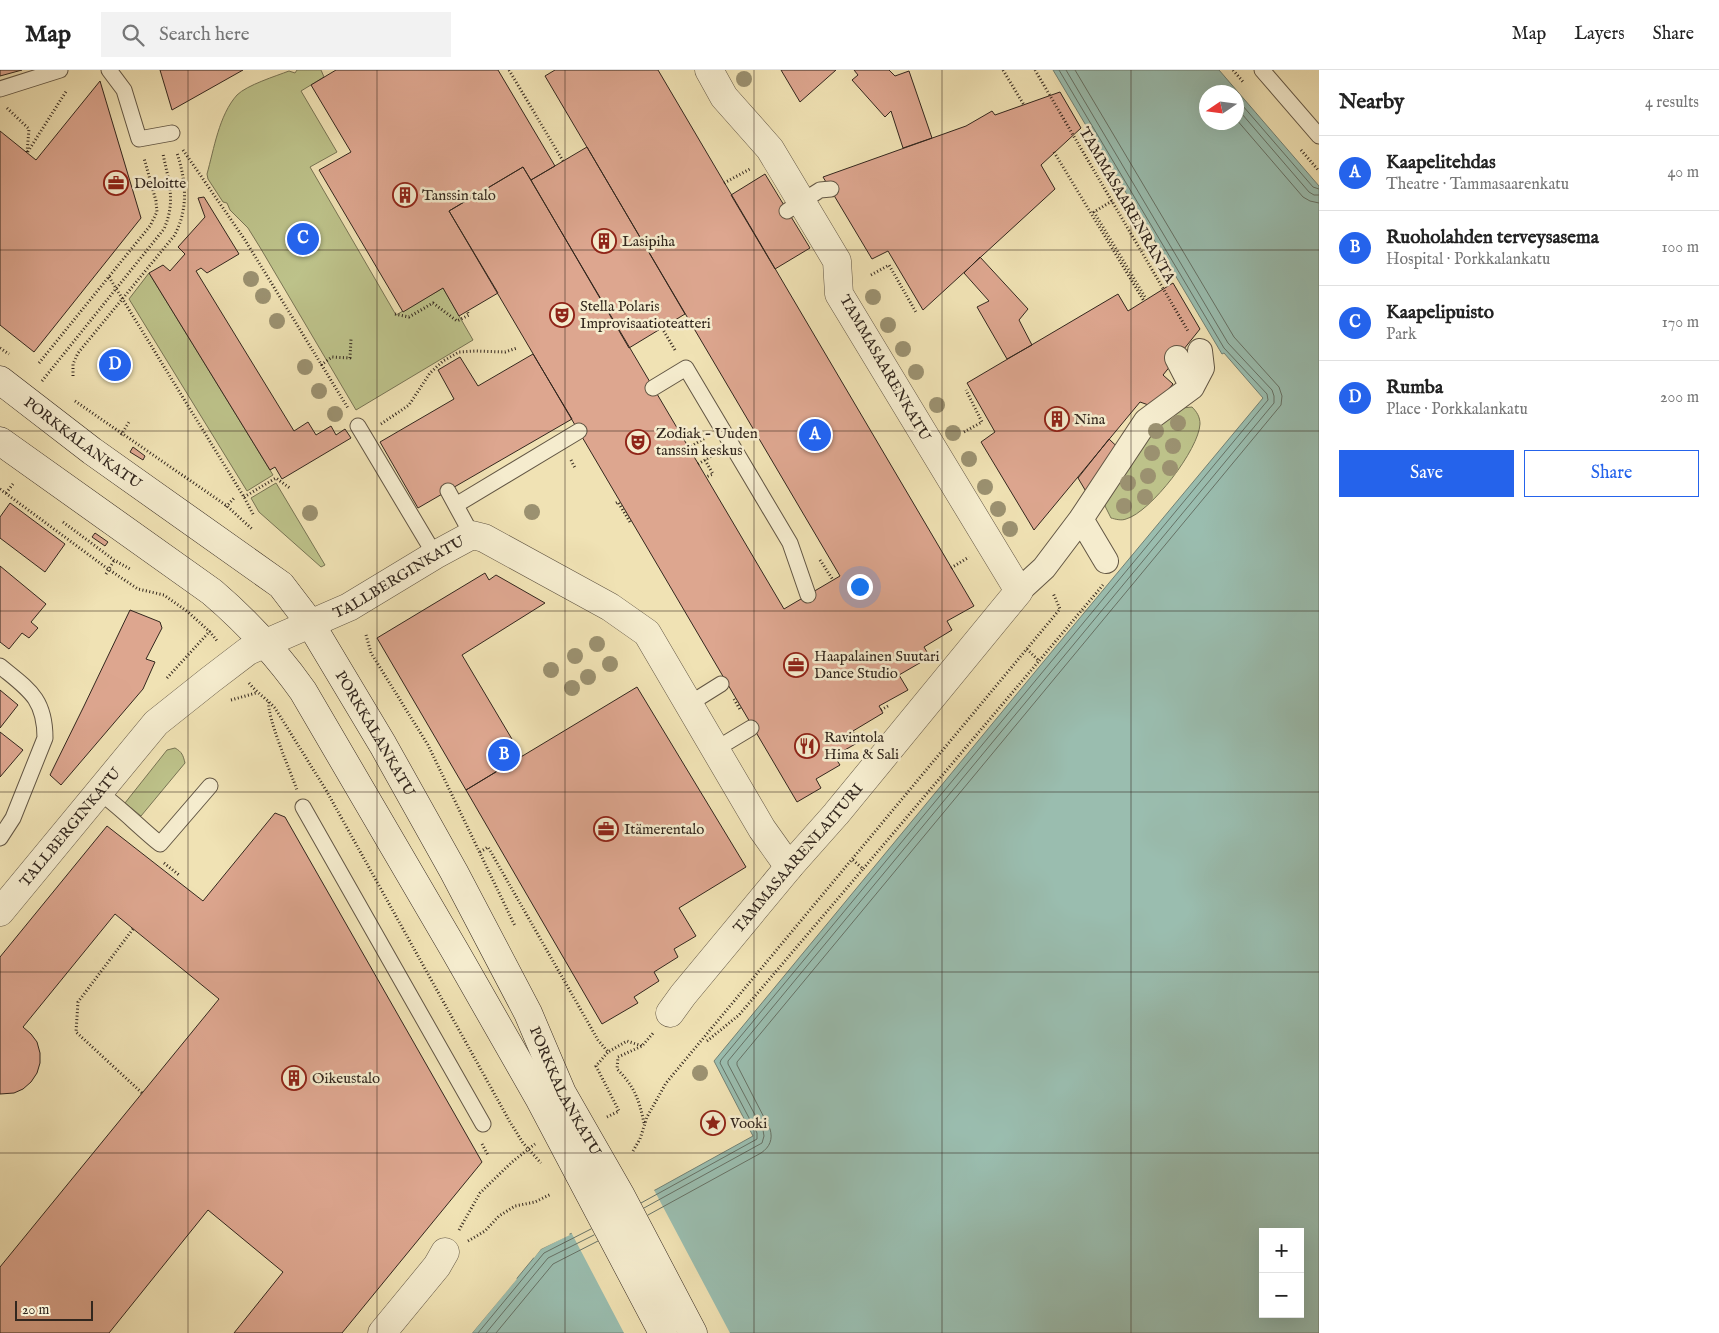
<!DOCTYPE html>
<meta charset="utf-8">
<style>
:root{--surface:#fff;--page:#f2f2f2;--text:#222;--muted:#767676;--line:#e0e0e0;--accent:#2563eb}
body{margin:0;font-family:"IM FELL English",serif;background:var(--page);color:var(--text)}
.controls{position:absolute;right:15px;bottom:15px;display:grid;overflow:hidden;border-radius:0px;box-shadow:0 5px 20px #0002}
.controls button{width:45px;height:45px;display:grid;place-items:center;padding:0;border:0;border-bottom:1px solid var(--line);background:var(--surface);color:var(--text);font:25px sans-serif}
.compass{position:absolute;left:1199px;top:15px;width:45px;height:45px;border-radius:50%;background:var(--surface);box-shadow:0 5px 20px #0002;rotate:257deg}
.scale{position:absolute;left:15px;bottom:12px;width:78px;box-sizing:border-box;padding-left:5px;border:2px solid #33271e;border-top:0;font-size:14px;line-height:18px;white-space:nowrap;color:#33271e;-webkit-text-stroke:4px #f5ecce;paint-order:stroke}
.you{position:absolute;left:859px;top:516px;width:18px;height:18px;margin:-12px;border:4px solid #fff;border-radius:50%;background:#1a73e8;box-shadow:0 0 0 8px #1a73e833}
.badge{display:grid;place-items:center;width:32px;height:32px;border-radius:50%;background:var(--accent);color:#fff;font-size:16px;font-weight:700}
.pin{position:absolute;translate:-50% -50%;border:2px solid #fff;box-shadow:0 1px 5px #0006}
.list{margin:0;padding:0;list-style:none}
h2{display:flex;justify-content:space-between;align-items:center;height:65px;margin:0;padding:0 20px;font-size:21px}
h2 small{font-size:16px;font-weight:400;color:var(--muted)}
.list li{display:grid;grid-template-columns:32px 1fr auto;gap:15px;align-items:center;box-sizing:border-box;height:75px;padding:0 20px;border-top:1px solid var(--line)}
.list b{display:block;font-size:19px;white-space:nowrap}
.list p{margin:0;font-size:16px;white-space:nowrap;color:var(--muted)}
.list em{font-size:16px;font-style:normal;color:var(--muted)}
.actions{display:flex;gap:10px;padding:15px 20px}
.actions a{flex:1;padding:11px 0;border:1px solid var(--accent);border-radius:0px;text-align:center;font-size:18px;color:var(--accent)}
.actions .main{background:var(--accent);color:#fff}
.icon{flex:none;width:28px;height:28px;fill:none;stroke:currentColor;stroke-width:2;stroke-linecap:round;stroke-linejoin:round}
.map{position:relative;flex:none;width:1319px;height:1263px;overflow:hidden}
header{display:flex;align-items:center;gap:30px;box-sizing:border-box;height:70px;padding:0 25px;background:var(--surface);border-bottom:1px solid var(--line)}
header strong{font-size:24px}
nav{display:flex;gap:28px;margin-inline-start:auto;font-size:18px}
.search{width:350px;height:45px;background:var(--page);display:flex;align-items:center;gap:12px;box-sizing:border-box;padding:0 18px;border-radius:0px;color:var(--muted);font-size:19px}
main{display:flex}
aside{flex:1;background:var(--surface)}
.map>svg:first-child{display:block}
.green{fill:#bdc28a;stroke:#787454}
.water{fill:#9abdaf;stroke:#718175;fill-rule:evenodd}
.pier{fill:#f0e2b4}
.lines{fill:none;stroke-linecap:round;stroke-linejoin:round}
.shore{stroke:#667266;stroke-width:1}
.building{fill:#dda68f;stroke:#33271e}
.service-casing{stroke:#625644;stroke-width:17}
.pedestrian-casing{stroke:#625644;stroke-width:26}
.minor-casing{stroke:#625644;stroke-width:29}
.secondary-casing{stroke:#33271e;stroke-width:29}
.path{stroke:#33271e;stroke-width:3;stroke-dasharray:1 2.5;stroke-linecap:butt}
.service{stroke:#f5ecce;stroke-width:15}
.pedestrian{stroke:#f5ecce;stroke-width:24}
.minor{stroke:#f5ecce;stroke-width:28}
.secondary{stroke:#f5ecce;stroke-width:28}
.tree{fill:#9b9170}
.grid{fill:none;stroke:#33271e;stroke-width:1;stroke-opacity:0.55}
.labels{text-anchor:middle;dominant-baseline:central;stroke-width:5;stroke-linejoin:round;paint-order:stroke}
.poi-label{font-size:15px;fill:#33271e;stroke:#f5ecce;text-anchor:start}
.street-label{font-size:15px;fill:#33271e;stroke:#f5ecce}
</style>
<header>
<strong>Map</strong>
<div class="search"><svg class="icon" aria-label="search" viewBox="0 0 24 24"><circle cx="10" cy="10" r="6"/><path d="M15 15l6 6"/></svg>Search here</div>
<nav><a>Map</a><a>Layers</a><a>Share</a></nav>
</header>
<main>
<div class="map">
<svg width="1319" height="1263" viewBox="0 0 1319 1263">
<rect width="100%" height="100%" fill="#f0e2b4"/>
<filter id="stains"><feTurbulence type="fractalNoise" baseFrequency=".004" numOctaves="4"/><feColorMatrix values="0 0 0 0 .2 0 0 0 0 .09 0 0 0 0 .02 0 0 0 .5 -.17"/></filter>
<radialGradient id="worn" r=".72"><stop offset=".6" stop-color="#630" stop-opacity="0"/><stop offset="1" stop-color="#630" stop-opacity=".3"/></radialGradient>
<!-- green -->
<path class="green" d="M297 0H321L324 7 301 21 337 82 310 97 396 245 443 218 473 270 356 340 261 179 248 158 230 140 227 133 223 132 208 109 207 104C214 79 219 45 237 25 247 15 276 6 289 1L295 3Z
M149 203 273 405 247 421 129 229Z
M1192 337C1197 342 1200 347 1200 354 1199 379 1151 442 1126 449 1121 451 1115 449 1111 448L1105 436 1111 416 1147 362 1182 338Z
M276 413 325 495 321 497 259 442 251 428Z
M175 678C182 682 183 685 185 693L141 746 125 733 167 680Z"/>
<!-- water -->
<path class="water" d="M1053 0H1219L1319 116V1263H472L541 1179 657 1119 753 1066 714 991 1049 585 1263 328 1224 283 1222 284ZM1206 22H1236V52H1206ZM1263 1162H1300V1244H1263Z"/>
<!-- pier -->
<path class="pier" d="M653 1118 730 1263H624L571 1162Z
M568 1163 570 1165 541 1179 534 1188 532 1186 540 1177Z
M515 1207 517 1209 472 1263H469Z"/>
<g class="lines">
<!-- shore -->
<path class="shore" d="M1236 28 1313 117 1319 119
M1236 37 1309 122 1314 125H1319
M1236 49 1303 127 1310 131 1319 133
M641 1133 757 1069V1063L720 993 721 990 1268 330 1267 324 1224 278 1059 0
M644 1138 762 1073 764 1066 763 1060 728 994V991L1274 333V326L1272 320 1228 273 1066 0
M648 1145 761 1083C770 1077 773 1069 770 1059L737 995V992L1281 335 1282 326 1279 317 1234 267 1075 0
M478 1263 544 1183 591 1159
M486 1263 548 1188 594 1165
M496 1263 553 1194 598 1171"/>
</g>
<!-- building -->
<path class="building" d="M0 0H22L0 6Z
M160 0H243L172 40Z
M336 0H498L555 96 531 110 523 97 449 141 498 223 459 246 443 218 403 242 319 100 351 82 311 15Z
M555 0H658L974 536 947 551 952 560 924 577 930 587 899 605 908 620 879 636 883 643 853 661 859 672 834 686 840 695 816 709 821 718 797 732 449 141 523 97 784 539 840 506 545 6Z
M781 0H836L800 32Z
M854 0H889L895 6 909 1 932 68 903 78 891 41 885 47 852 10 858 5Z
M100 11 141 148 34 282 0 255V61L36 90Z
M1060 22 1081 58 1041 95 1055 119 923 240 888 181 872 189 823 107 966 56 992 41 995 45Z
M587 77 685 244 629 278 531 110Z
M765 104 810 178 775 199 731 125Z
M204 127 239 184 207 203 201 198 196 201 294 361 308 352 316 365 331 356 336 365 345 359 351 368 282 409 275 397 270 400 149 203 163 195 170 201 185 184 178 177 205 147 198 128Z
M980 187 1028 239 1019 250 1032 275 1007 289 977 237 989 231 964 203Z
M1173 213 1200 259 1163 305 1173 314 1154 337 1140 332 1034 460 981 372 995 362 967 313 1118 224 1128 241Z
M533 284 572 349 418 438 380 372 454 329 438 300 460 287 478 316Z
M1109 369 1128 387 1091 430 1078 408Z
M133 377 145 386 143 390 130 382Z
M10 433 65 474 45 502 0 468V447Z
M95 463 108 472 105 476 92 467Z
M0 496 46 534 31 552 38 558 29 568 22 563 9 579 0 572Z
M485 503 489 510 496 505 545 533 462 585 522 686 466 720 377 568Z
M130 540 160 552 162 558 146 589 155 592 143 619 61 715 50 705 84 636Z
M637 617 746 797 679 838 696 866 674 879 678 887 654 902 659 911 634 927 638 933 602 954 466 720Z
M0 620 18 635 0 658Z
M0 662 23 680 0 707Z
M275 743 285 747 482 1092 342 1263H234L283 1202 208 1140 109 1263H0V1197L219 929 115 844 23 957 31 964 37 972 40 983V993L37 1003 31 1012 23 1019 14 1023 0 1024V887L107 756 203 831Z"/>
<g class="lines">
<defs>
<path id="service" d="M109 0 124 20 139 69 172 63
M1262 0 1319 66
M0 19 60 0
M787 141 820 120 831 119
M653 318 686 298 790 473 808 525
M358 356 435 485
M448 421 472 465
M456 435 579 361
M0 596C28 619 45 628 45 668L13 748 0 768
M689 634 721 614
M716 679 751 658
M99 722C121 738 139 757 160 774L210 716
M303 737 483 1054"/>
<path id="pedestrian" d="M1177 288 1192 317
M1081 449 1106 491
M1019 521 1044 498 1081 449 1146 351 1192 317 1202 298 1200 281"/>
<g id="minor">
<path id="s1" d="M0 842 156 653 210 610 248 581 349 537 435 485 472 465 484 468 610 537 647 563 762 759 789 797"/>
<path id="s2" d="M670 943 683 925 789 797 836 744 1019 521 839 224 837 191 770 79 724 27 709 0"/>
<path d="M382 1263 437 1196 445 1182"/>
</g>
<g id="secondary">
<path id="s3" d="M0 310 92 381 281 515 310 553 383 675 454 802 528 943 562 1023 621 1126 693 1263"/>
<path d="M0 371 212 522C247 552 277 584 303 621L455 881 539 1028 663 1263"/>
</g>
</defs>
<!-- service casing -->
<use href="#service" class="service-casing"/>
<!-- pedestrian casing -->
<use href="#pedestrian" class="pedestrian-casing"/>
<!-- minor casing -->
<use href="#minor" class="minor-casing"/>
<!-- secondary casing -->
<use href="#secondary" class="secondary-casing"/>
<!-- path -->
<path class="path" d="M509 0 563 91
M1003 0 1024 35
M1035 0 1188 261
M1233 0 1244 13
M7 38 29 59 27 83 67 20
M183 80 245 170 348 338
M1301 80 1319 101
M1054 82 1144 231
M724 113 750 99
M1112 131 1094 142 1145 227 1143 228
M871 205 889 195 917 244
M109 207 244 427 254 446
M395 244 409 247 433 233 457 251 469 245 467 241
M662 258 675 280
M0 278 9 284
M39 293 150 156 157 142 156 131 144 88
M321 295 332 287 350 288 351 269
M73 306V294L78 283 174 166C189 139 186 111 177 83
M42 311 164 159C176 131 169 113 163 84
M75 331 227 436 252 459
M381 354 409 335 430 303 443 291 459 282 476 281 505 282 517 278
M964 362 982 352 966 320
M121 365 129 352
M688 378 705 368
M571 390 575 398
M705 390 713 404 706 407
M698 394 715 384
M0 419 108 499 138 519 164 525 188 542 210 562 218 572
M6 423 13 414
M244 427 276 408 291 419
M616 433 618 432 630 452 632 451
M226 437 234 428
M63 452 114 490 130 499
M820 490 833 510
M951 498 969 487
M106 504 115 489
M366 565 371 583 428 675 515 856
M1027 579 1039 591 1103 515
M167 608 210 561
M249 613C257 623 267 629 275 638L326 720 510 1052 523 1073 541 1093
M734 629 741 641
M231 630 256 623
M269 632C266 645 291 703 297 720
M881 640 888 636
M837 690 846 685 848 687
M480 782 488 777 598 970 608 982 627 971 642 976
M853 790 863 799 1039 591
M164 793 179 805
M133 859 78 932 76 962 142 1023
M707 971 739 945 863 799
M607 1047 619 1041 596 996 608 982
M644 1053C639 1029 634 1016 617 999L618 987 642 976 654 962
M482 1074 488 1085
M633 1081 640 1069 647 1047 666 1013 1060 539 1053 523
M459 1160 480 1123 512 1092 535 1074
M468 1171 485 1161 499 1146 515 1136 535 1132 551 1124"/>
<!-- service -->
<use href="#service" class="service"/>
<!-- pedestrian -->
<use href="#pedestrian" class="pedestrian"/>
<!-- minor -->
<use href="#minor" class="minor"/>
<!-- secondary -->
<use href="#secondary" class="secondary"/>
</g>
<!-- trees -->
<g class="tree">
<circle cx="744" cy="9" r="8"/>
<circle cx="251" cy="209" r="8"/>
<circle cx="263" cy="226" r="8"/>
<circle cx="873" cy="227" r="8"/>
<circle cx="277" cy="251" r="8"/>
<circle cx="888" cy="255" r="8"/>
<circle cx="903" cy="279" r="8"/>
<circle cx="305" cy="297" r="8"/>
<circle cx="916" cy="302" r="8"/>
<circle cx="319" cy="321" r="8"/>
<circle cx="937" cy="335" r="8"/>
<circle cx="335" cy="344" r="8"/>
<circle cx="1178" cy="353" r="8"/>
<circle cx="1156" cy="361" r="8"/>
<circle cx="953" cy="363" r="8"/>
<circle cx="1173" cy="376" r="8"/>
<circle cx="1152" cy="383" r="8"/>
<circle cx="969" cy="389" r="8"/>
<circle cx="1170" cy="398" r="8"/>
<circle cx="1148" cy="406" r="8"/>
<circle cx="1128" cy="413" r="8"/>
<circle cx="985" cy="417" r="8"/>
<circle cx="1145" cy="427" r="8"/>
<circle cx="1124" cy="436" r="8"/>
<circle cx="998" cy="439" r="8"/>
<circle cx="532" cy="442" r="8"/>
<circle cx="310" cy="443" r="8"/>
<circle cx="1010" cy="459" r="8"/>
<circle cx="597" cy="574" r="8"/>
<circle cx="575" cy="586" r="8"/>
<circle cx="610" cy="594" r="8"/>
<circle cx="551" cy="600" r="8"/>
<circle cx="588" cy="607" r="8"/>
<circle cx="572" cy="618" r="8"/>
<circle cx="700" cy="1003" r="8"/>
</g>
<!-- grid -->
<path class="grid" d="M188 0V1263M377 0V1263M565 0V1263M754 0V1263M942 0V1263M1131 0V1263M0 180H1319M0 361H1319M0 541H1319M0 722H1319M0 902H1319M0 1083H1319"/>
<!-- icons -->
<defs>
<symbol id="office-ring" viewBox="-11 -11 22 22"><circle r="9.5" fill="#f5ecce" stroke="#8f2418" stroke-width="1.5"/><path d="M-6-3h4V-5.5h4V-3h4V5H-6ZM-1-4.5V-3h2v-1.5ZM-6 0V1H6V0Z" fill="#8f2418"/></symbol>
<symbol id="building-ring" viewBox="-11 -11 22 22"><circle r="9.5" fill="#f5ecce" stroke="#8f2418" stroke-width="1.5"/><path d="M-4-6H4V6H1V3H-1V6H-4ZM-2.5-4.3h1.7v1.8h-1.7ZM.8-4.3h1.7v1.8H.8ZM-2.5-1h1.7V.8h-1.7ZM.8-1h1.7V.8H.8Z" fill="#8f2418"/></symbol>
<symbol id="theatre-ring" viewBox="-11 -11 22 22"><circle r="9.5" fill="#f5ecce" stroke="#8f2418" stroke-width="1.5"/><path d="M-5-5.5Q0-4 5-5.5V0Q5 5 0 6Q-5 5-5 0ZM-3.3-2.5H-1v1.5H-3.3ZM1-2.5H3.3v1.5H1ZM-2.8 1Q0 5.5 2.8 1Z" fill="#8f2418"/></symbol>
<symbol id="restaurant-ring" viewBox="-11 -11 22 22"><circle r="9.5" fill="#f5ecce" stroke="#8f2418" stroke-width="1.5"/><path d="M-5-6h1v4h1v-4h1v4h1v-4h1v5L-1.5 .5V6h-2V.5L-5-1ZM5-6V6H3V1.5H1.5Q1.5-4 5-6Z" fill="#8f2418"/></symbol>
<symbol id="sight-ring" viewBox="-11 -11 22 22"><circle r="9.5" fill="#f5ecce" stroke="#8f2418" stroke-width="1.5"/><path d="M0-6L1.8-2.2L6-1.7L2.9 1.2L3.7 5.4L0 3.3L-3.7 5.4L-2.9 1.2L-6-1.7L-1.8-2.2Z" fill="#8f2418"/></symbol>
</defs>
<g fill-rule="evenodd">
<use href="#office-ring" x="102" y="99" width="28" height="28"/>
<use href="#building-ring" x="391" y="111" width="28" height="28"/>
<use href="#building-ring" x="590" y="157" width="28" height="28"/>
<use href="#theatre-ring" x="548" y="231" width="28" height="28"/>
<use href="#building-ring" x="1043" y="335" width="28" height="28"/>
<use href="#theatre-ring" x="624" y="358" width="28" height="28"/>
<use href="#office-ring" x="782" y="581" width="28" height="28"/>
<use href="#restaurant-ring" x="793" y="662" width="28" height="28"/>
<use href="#office-ring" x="592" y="745" width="28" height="28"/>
<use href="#building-ring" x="280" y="994" width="28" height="28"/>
<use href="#sight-ring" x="699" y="1039" width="28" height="28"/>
</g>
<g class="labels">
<!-- poi labels -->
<g class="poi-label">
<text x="134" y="113">Deloitte</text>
<text x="422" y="125">Tanssin talo</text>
<text x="622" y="171">Lasipiha</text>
<text x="580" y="236">Stella Polaris<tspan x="580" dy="17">Improvisaatioteatteri</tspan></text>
<text x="1074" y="349">Nina</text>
<text x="656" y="363">Zodiak - Uuden<tspan x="656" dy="17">tanssin keskus</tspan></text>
<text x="814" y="586">Haapalainen Suutari<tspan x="814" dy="17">Dance Studio</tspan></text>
<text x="824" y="667">Ravintola<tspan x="824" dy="17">Hima &amp; Sali</tspan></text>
<text x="624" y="759">Itämerentalo</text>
<text x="312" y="1008">Oikeustalo</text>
<text x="730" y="1053">Vooki</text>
</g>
<!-- street labels -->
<g class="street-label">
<text transform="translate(1127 135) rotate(60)">TAMMASAARENRANTA</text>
<text transform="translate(885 298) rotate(60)">TAMMASAARENKATU</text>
<text stroke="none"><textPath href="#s3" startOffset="104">PORKKALANKATU</textPath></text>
<text stroke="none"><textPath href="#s1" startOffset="530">TALLBERGINKATU</textPath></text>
<text stroke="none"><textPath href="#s3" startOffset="524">PORKKALANKATU</textPath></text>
<text stroke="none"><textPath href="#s1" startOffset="110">TALLBERGINKATU</textPath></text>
<text stroke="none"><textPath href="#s2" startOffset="201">TAMMASAARENLAITURI</textPath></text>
<text stroke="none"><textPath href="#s3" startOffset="929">PORKKALANKATU</textPath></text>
</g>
</g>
<rect width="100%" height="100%" filter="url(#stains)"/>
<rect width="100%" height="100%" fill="url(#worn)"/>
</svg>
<div class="controls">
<button>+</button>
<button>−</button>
</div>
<svg class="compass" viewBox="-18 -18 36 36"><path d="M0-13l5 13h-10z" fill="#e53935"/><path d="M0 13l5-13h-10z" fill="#767676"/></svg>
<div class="scale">20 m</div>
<div class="you"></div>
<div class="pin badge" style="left:815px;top:365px">A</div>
<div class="pin badge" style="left:504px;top:685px">B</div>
<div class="pin badge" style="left:303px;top:169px">C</div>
<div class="pin badge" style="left:115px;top:295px">D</div>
</div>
<aside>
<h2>Nearby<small>4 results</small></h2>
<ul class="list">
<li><span class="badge">A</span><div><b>Kaapelitehdas</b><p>Theatre · Tammasaarenkatu</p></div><em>40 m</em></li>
<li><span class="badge">B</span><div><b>Ruoholahden terveysasema</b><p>Hospital · Porkkalankatu</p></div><em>100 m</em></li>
<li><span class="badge">C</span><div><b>Kaapelipuisto</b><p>Park</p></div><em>170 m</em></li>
<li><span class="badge">D</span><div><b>Rumba</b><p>Place · Porkkalankatu</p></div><em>200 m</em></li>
</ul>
<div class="actions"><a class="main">Save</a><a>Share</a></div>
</aside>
</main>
